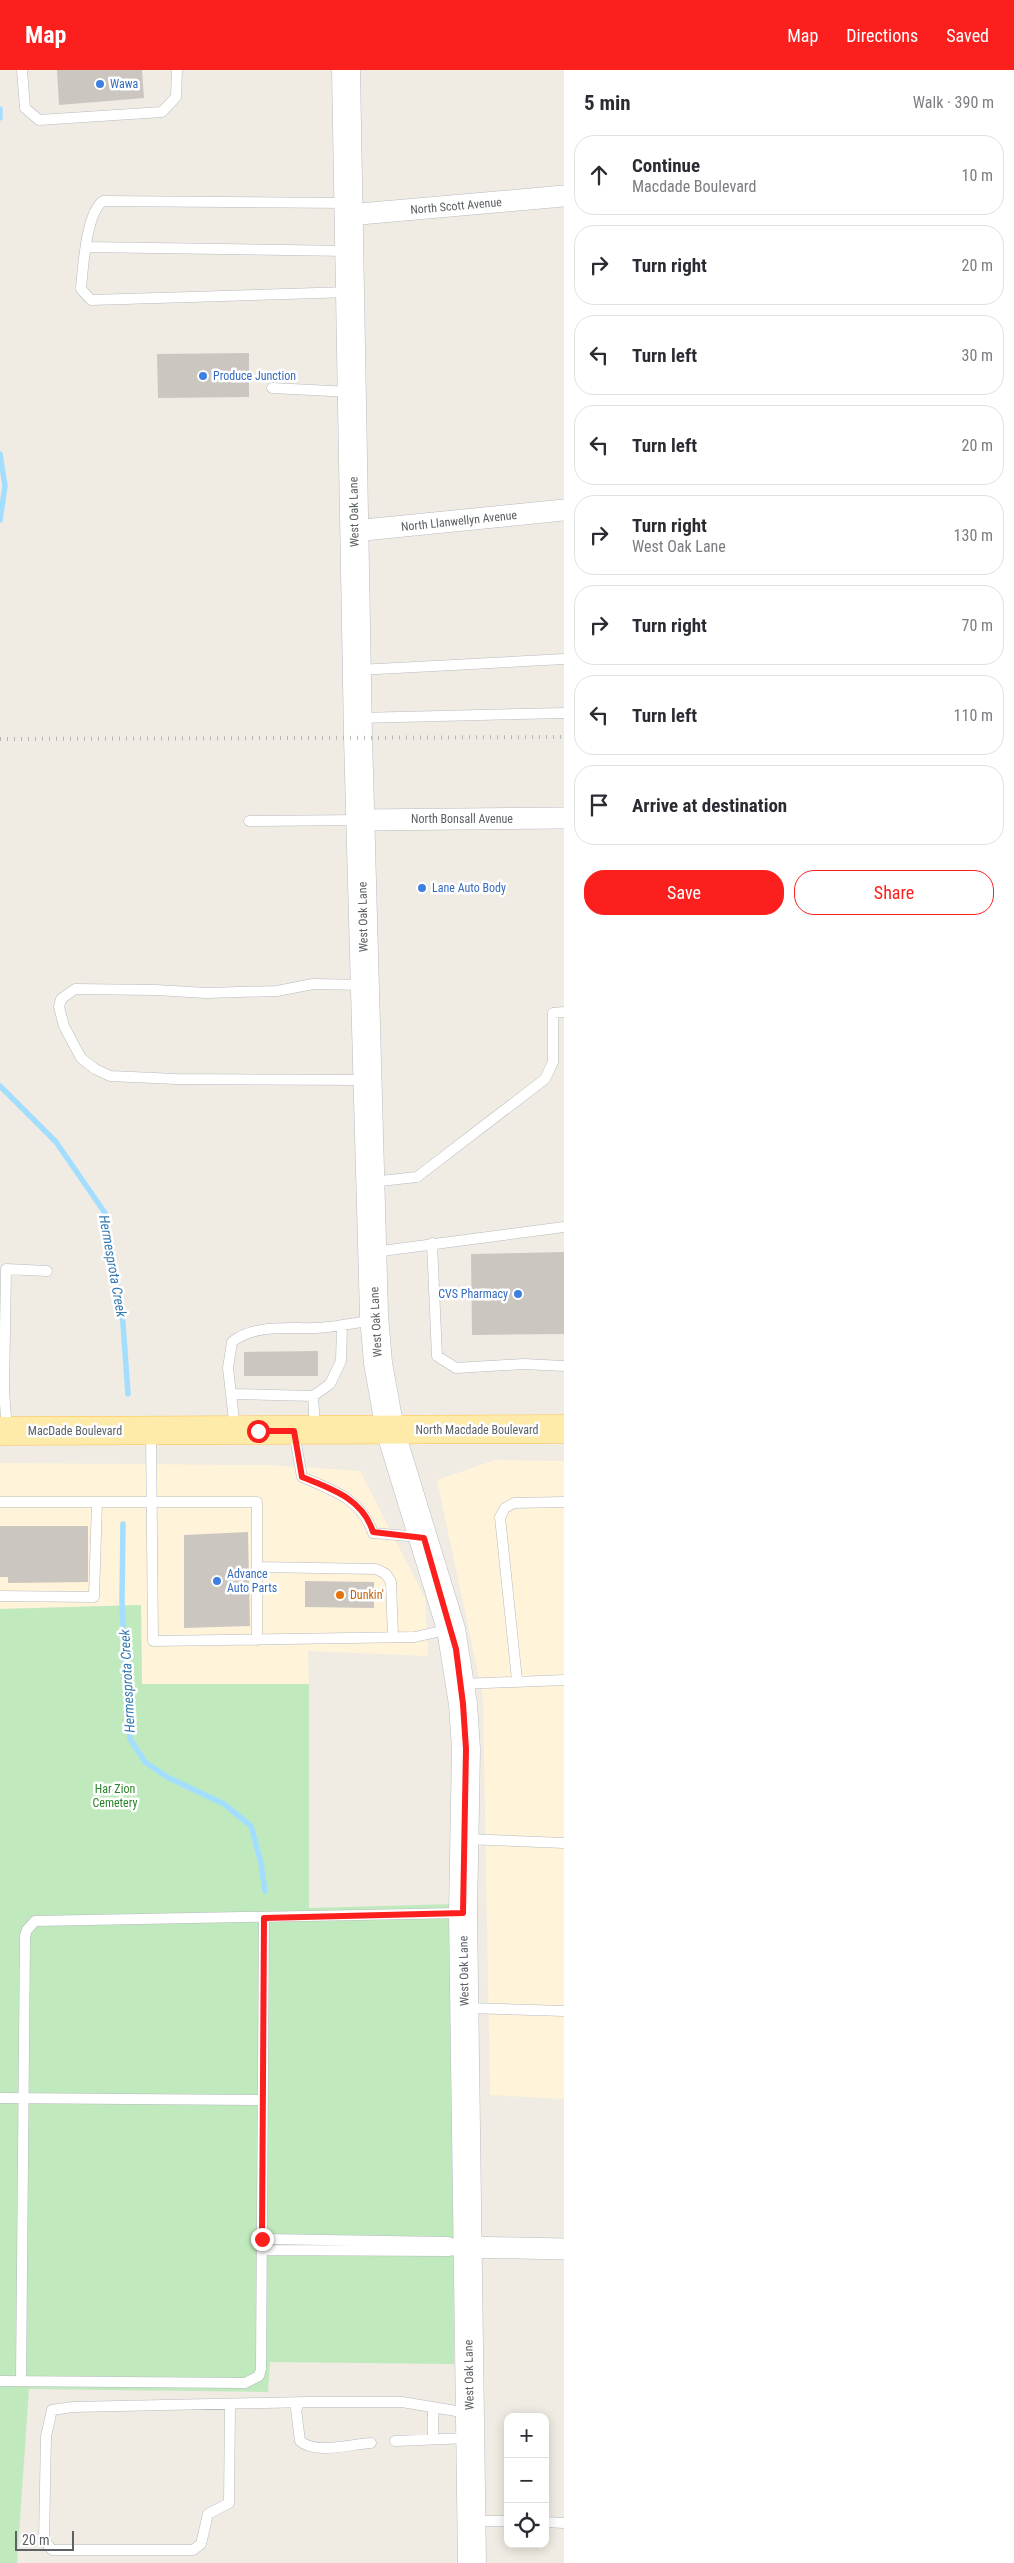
<!DOCTYPE html>
<meta charset="utf-8">
<style>
:root{--surface:#fff;--page:#f2f2f3;--text:#2b2b33;--muted:#7c7c81;--line:#e1e1e2;--accent:#fb1f1e}
body{margin:0;font-family:"Roboto Condensed",sans-serif;background:var(--page);color:var(--text)}
.controls{position:absolute;right:15px;bottom:15px;display:grid;overflow:hidden;border-radius:10px;box-shadow:0 2px 12px #0003}
.controls button{width:45px;height:45px;display:grid;place-items:center;padding:0;border:0;border-bottom:1px solid var(--line);background:var(--surface);color:var(--text);font:25px sans-serif}
.scale{position:absolute;left:15px;bottom:12px;width:59px;box-sizing:border-box;padding-left:5px;border:2px solid #5b6165;border-top:0;font-size:14px;line-height:18px;white-space:nowrap;color:#5b6165;-webkit-text-stroke:4px #fff;paint-order:stroke}
.stop{position:absolute;width:15px;height:15px;margin:-11px;border:4px solid #fb1f1e;border-radius:50%;background:#fff}
.stop.end{background:#fb1f1e;border-color:#fff;box-shadow:0 1px 5px #0008}
.list{margin:0;padding:0;list-style:none}
h2{display:flex;justify-content:space-between;align-items:center;height:65px;margin:0;padding:0 20px;font-size:21px}
h2 small{font-size:16px;font-weight:400;color:var(--muted)}
.list li{display:grid;grid-template-columns:32px 1fr auto;gap:15px;align-items:center;box-sizing:border-box;height:80px;margin:0 10px 10px;padding:0 10px;border:1px solid var(--line);border-radius:20px}
.list b{display:block;font-size:19px;white-space:nowrap}
.list p{margin:0;font-size:16px;white-space:nowrap;color:var(--muted)}
.list em{font-size:16px;font-style:normal;color:var(--muted)}
.actions{display:flex;gap:10px;padding:15px 20px}
.actions a{flex:1;padding:11px 0;border:1px solid var(--accent);border-radius:20px;text-align:center;font-size:18px;color:var(--accent)}
.actions .main{background:var(--accent);color:#fff}
.icon{flex:none;width:28px;height:28px;fill:none;stroke:currentColor;stroke-width:2;stroke-linecap:round;stroke-linejoin:round}
.map{position:relative;flex:none;width:564px;height:2493px;overflow:hidden}
header{display:flex;align-items:center;gap:30px;box-sizing:border-box;height:70px;padding:0 25px;background:var(--accent);color:#fff}
header strong{font-size:24px}
nav{display:flex;gap:28px;margin-inline-start:auto;font-size:18px}
main{display:flex}
aside{flex:1;background:var(--surface)}
.map>svg:first-child{display:block}
.commercial{fill:#fff3d9}
.green{fill:#c0eabd}
.lines{fill:none;stroke-linecap:round;stroke-linejoin:round}
.stream{stroke:#a4deff;stroke-width:5.5}
.building{fill:#cbc7c0}
.lane-casing{stroke:#b6babf;stroke-width:11}
.street-casing{stroke:#b6babf;stroke-width:22}
.secondary-casing{stroke:#b7bbc1;stroke-width:29}
.primary-casing{stroke:#ffc04d;stroke-width:29}
.lane{stroke:#fff;stroke-width:10}
.street{stroke:#fff;stroke-width:21}
.secondary{stroke:#fff;stroke-width:28}
.primary{stroke:#ffeba9;stroke-width:28}
.rail{stroke:#b5b6b6;stroke-width:4;stroke-dasharray:1 6;stroke-linecap:butt}
.route{stroke:#fb1f1e;stroke-width:6}
.shop-dot{fill:#3f7fe0;stroke:#fff;stroke-width:2}
.food-dot{fill:#e8710a;stroke:#fff;stroke-width:2}
.labels{text-anchor:middle;dominant-baseline:central;stroke-width:5;stroke-linejoin:round;paint-order:stroke}
.shop-label{font-size:12px;fill:#366cbe;stroke:#fff;text-anchor:start}
.street-label{font-size:12px;fill:#5b6165;stroke:#fff}
.food-label{font-size:12px;fill:#c56008;stroke:#fff;text-anchor:start}
.park-label{font-size:12px;fill:#2e842c;stroke:#fff}
.water-label{font-size:14px;font-style:italic;fill:#347ab2;stroke:#fff}
</style>
<header>
<strong>Map</strong>
<nav><a>Map</a><a>Directions</a><a>Saved</a></nav>
</header>
<main>
<div class="map">
<svg width="564" height="2493" viewBox="0 0 564 2493">
<rect width="100%" height="100%" fill="#f0ece3"/>
<!-- commercial -->
<path class="commercial" d="M495 1390 564 1391V2029L490 2025 483 1627 437 1410Z
M0 1393 270 1395 360 1401 425 1528 428 1586 308 1581 309 1614H142L141 1535 0 1539Z"/>
<!-- green -->
<path class="green" d="M141 1535 142 1614H309V1838L453 1834 454 2294 270 2292 268 2322 29 2319 17 2493H0V1539Z"/>
<g class="lines">
<!-- stream -->
<path class="stream" d="M0 39V48
M0 384 5 416 0 450
M0 1016 56 1072 105 1143 122 1240 128 1324
M123 1454 122 1531 126 1633 130 1669 145 1692 167 1707 224 1734 251 1756 261 1793 265 1821"/>
</g>
<!-- building -->
<path class="building" d="M57 0H142L144 28 59 35Z
M249 283V327L158 328 157 284Z
M564 1182V1264L472 1265 471 1184Z
M318 1281V1306H244V1282Z
M0 1456H88V1512L8 1513V1507H0Z
M248 1462 250 1556 184 1558V1465Z
M305 1511 374 1512V1538L305 1537Z"/>
<g class="lines">
<defs>
<path id="lane" d="M22 0 25 38 39 50 162 42 176 27 177 0
M347 133 103 131C86 143 83 198 81 219L91 230 349 222
M86 177 347 181
M272 318 351 322
M358 600 564 589
M358 648 564 643
M249 751 360 750
M365 915 313 914 277 921 206 923 156 920 75 919 61 929 59 937 64 956 81 988 95 999 110 1006 176 1009 367 1010
M371 1112 417 1107 545 1009 553 992V943L564 942
M432 1173 437 1286 456 1298 523 1294 564 1296
M374 1182 564 1157
M231 1324 313 1326 330 1314 341 1291 342 1256
M313 1326 315 1358
M235 1359 228 1298 232 1272C254 1254 288 1259 315 1258 335 1257 354 1253 374 1250
M7 1360 4 1321 6 1199 47 1201
M151 1361 153 1571 415 1567 450 1559
M294 1362 302 1407C332 1420 362 1429 373 1463L420 1467
M0 1432H257V1570
M257 1497 376 1499 386 1504 391 1512 393 1567
M0 1526 94 1527 97 1432
M517 1610 500 1447 505 1438 514 1433 564 1432
M461 1614 564 1610
M465 1769 564 1773
M465 1938 564 1941
M0 2028 263 2030
M262 2169 448 2172 466 2177
M262 2180 448 2181 466 2178
M0 2311 245 2313 259 2306 261 2299 264 1848
M21 2311 25 1866 27 1860 35 1851 462 1843
M300 2333 296 2339 300 2371C316 2385 351 2374 371 2373
M230 2334 229 2433 208 2444 201 2474 193 2480H52L44 2470 46 2366 52 2340 73 2337 307 2332H402L468 2343
M433 2368V2337
M395 2371 469 2368
M471 2451H508
M545 2452 564 2453"/>
<path id="street" d="M348 145 564 126
M354 461 564 440
M361 750 564 748
M467 2177 564 2179"/>
<path id="secondary" d="M346 0 358 667 374 1245 378 1293 390 1360 451 1559 463 1634 466 1679 463 1843 472 2493"/>
<path id="primary" d="M0 1361 564 1359"/>
</defs>
<!-- lane casing -->
<use href="#lane" class="lane-casing"/>
<!-- street casing -->
<use href="#street" class="street-casing"/>
<!-- secondary casing -->
<use href="#secondary" class="secondary-casing"/>
<!-- primary casing -->
<use href="#primary" class="primary-casing"/>
<!-- lane -->
<use href="#lane" class="lane"/>
<!-- street -->
<use href="#street" class="street"/>
<!-- secondary -->
<use href="#secondary" class="secondary"/>
<!-- primary -->
<use href="#primary" class="primary"/>
<!-- rail -->
<path class="rail" d="M0 669 564 667"/>
</g>
<g class="lines">
<!-- route -->
<path class="route" d="M258 1361H294L302 1407C332 1419 363 1429 373 1462L424 1468 456 1579 463 1634 466 1679 463 1843 264 1848 262 2169"/>
</g>
<!-- markers -->
<g class="shop-dot">
<circle cx="100" cy="14" r="5"/>
<circle cx="203" cy="306" r="5"/>
<circle cx="422" cy="818" r="5"/>
<circle cx="518" cy="1224" r="5"/>
<circle cx="217" cy="1511" r="5"/>
</g>
<circle class="food-dot" cx="340" cy="1525" r="5"/>
<g class="labels">
<!-- shop labels -->
<g class="shop-label">
<text x="110" y="14">Wawa</text>
<text x="213" y="306">Produce Junction</text>
<text x="432" y="818">Lane Auto Body</text>
<text x="508" y="1224" text-anchor="end">CVS Pharmacy</text>
<text x="227" y="1504">Advance<tspan x="227" dy="14">Auto Parts</tspan></text>
</g>
<!-- street labels -->
<g class="street-label">
<text transform="translate(456 136) rotate(-5)">North Scott Avenue</text>
<text transform="translate(354 442) rotate(-91)">West Oak Lane</text>
<text transform="translate(459 451) rotate(-6)">North Llanwellyn Avenue</text>
<text x="462" y="749">North Bonsall Avenue</text>
<text transform="translate(363 847) rotate(-91)">West Oak Lane</text>
<text transform="translate(376 1252) rotate(-93)">West Oak Lane</text>
<text x="477" y="1360">North Macdade Boulevard</text>
<text x="75" y="1361">MacDade Boulevard</text>
<text transform="translate(464 1901) rotate(-91)">West Oak Lane</text>
<text transform="translate(469 2305) rotate(-91)">West Oak Lane</text>
</g>
<!-- food labels -->
<g class="food-label">
<text x="350" y="1525">Dunkin'</text>
</g>
<!-- park labels -->
<g class="park-label">
<text x="115" y="1719">Har Zion<tspan x="115" dy="14">Cemetery</tspan></text>
</g>
<!-- water labels -->
<g class="water-label">
<text transform="translate(113 1196) rotate(80)">Hermesprota Creek</text>
<text transform="translate(127 1611) rotate(-93)">Hermesprota Creek</text>
</g>
</g>
</svg>
<div class="controls">
<button>+</button>
<button>−</button>
<button><svg class="icon" aria-label="locate" viewBox="0 0 24 24"><circle cx="12" cy="12" r="6"/><path d="M12 2v4M12 18v4M2 12h4M18 12h4"/></svg></button>
</div>
<div class="scale">20 m</div>
<div class="stop" style="left:258px;top:1361px"></div>
<div class="stop end" style="left:262px;top:2169px"></div>
</div>
<aside>
<h2>5 min<small>Walk · 390 m</small></h2>
<ul class="list">
<li><svg class="icon" aria-label="ahead" viewBox="0 0 24 24"><path d="M12 20V5M6 11l6-6 6 6"/></svg><div><b>Continue</b><p>Macdade Boulevard</p></div><em>10 m</em></li>
<li><svg class="icon" aria-label="right" viewBox="0 0 24 24"><path d="M7 20v-9h11M14 6l5 5-5 5"/></svg><div><b>Turn right</b></div><em>20 m</em></li>
<li><svg class="icon" aria-label="left" viewBox="0 0 24 24"><path d="M17 20v-9H6M10 6l-5 5 5 5"/></svg><div><b>Turn left</b></div><em>30 m</em></li>
<li><svg class="icon" aria-label="left" viewBox="0 0 24 24"><path d="M17 20v-9H6M10 6l-5 5 5 5"/></svg><div><b>Turn left</b></div><em>20 m</em></li>
<li><svg class="icon" aria-label="right" viewBox="0 0 24 24"><path d="M7 20v-9h11M14 6l5 5-5 5"/></svg><div><b>Turn right</b><p>West Oak Lane</p></div><em>130 m</em></li>
<li><svg class="icon" aria-label="right" viewBox="0 0 24 24"><path d="M7 20v-9h11M14 6l5 5-5 5"/></svg><div><b>Turn right</b></div><em>70 m</em></li>
<li><svg class="icon" aria-label="left" viewBox="0 0 24 24"><path d="M17 20v-9H6M10 6l-5 5 5 5"/></svg><div><b>Turn left</b></div><em>110 m</em></li>
<li><svg class="icon" aria-label="arrive" viewBox="0 0 24 24"><path d="M6 21V4h12l-3 4 3 4H6"/></svg><div><b>Arrive at destination</b></div></li>
</ul>
<div class="actions"><a class="main">Save</a><a>Share</a></div>
</aside>
</main>
